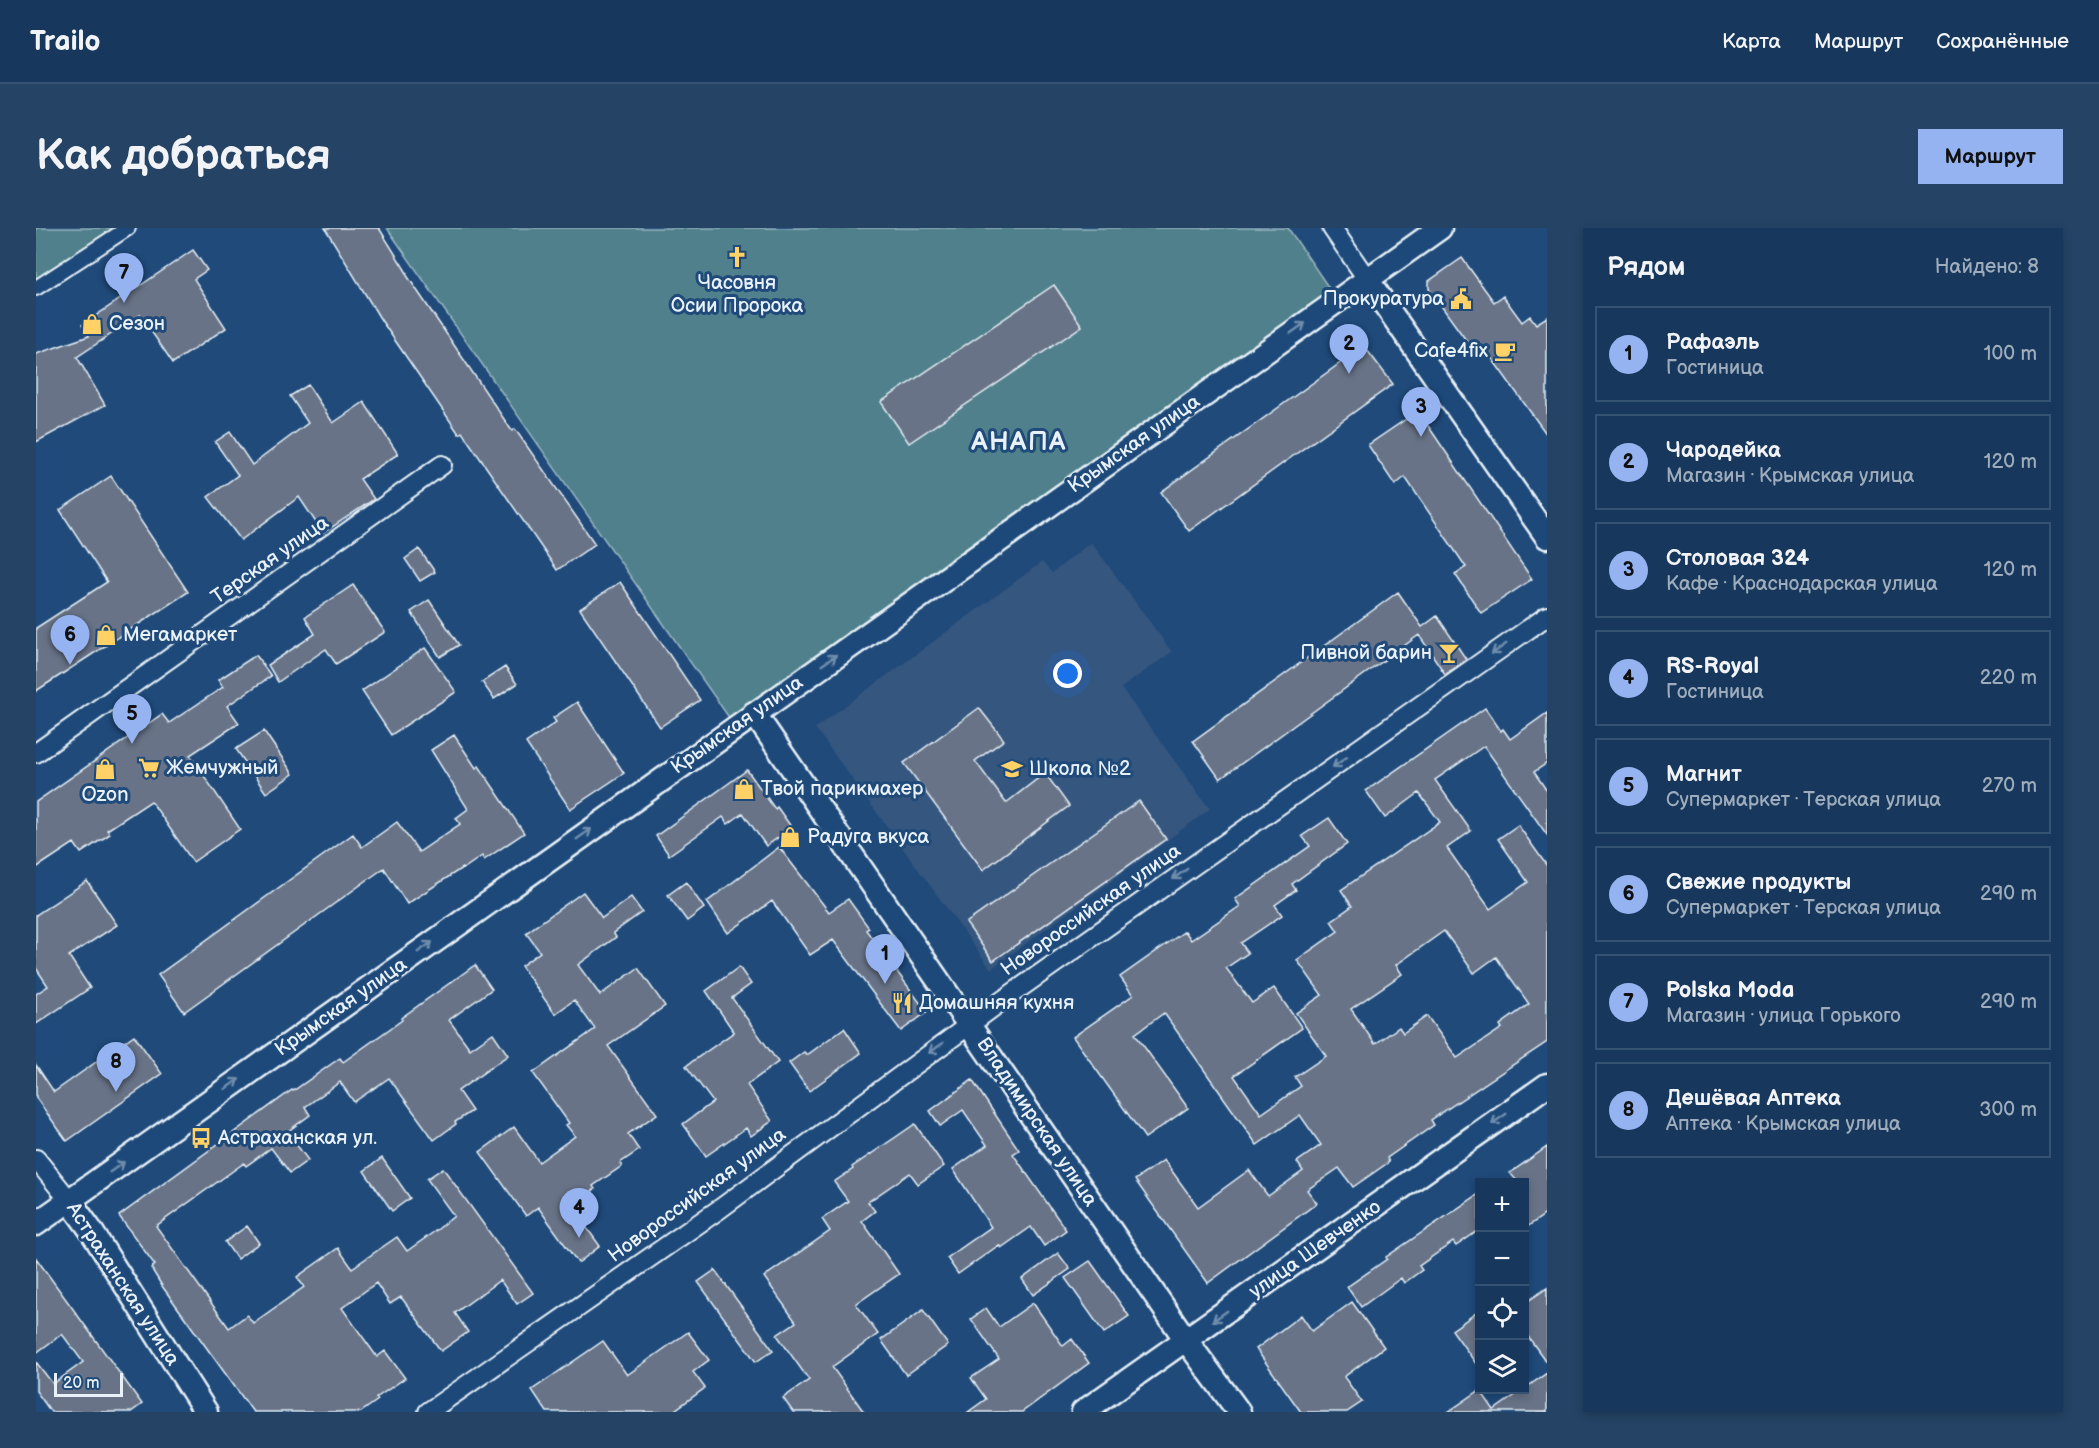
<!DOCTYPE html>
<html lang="ru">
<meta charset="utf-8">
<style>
:root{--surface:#17385c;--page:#244365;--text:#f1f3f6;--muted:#9eacbb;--line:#365272;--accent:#95b2f1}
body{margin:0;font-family:"Balsamiq Sans",sans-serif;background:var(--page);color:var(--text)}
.controls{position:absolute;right:18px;bottom:18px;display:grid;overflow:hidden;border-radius:0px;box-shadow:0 3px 9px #0003}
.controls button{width:54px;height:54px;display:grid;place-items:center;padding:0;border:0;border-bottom:2px solid var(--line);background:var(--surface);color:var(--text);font:30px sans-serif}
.scale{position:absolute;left:18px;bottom:15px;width:69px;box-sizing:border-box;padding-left:6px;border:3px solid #e8f1f8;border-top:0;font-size:16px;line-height:21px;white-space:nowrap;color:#e8f1f8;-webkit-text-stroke:4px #1f4a7a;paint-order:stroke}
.you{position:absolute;left:1032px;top:446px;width:21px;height:21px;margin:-15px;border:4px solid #fff;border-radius:50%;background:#1a73e8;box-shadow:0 0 0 9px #1a73e833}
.badge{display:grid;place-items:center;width:39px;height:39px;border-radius:50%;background:var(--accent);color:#111;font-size:20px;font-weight:700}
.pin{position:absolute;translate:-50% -50px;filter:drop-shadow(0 2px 3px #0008)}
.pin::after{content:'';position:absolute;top:32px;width:21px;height:18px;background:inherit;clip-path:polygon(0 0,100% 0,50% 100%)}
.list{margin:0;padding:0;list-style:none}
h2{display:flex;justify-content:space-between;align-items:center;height:78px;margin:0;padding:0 24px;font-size:26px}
h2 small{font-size:20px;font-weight:400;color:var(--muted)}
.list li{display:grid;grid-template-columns:39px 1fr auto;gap:18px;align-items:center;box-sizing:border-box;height:96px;margin:0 12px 12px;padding:0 12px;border:2px solid var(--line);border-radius:0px}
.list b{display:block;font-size:22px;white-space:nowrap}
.list p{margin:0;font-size:20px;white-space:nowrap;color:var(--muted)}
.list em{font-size:20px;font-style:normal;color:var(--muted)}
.icon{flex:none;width:33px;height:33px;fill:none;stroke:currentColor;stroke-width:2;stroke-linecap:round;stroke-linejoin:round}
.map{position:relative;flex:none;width:1511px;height:1184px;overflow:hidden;border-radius:0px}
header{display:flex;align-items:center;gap:36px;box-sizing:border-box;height:84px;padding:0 30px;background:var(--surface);border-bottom:2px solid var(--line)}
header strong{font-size:28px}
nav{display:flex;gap:33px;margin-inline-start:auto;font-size:21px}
.intro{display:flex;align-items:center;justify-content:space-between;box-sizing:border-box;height:144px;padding:0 36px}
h1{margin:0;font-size:42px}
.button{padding:15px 27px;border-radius:0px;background:var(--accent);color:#111;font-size:21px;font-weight:700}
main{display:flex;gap:36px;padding:0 36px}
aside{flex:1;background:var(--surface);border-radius:0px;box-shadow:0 3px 9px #0003}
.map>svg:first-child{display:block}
.built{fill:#35567e}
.park{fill:#50808b;stroke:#9cb8c2;stroke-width:1.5}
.building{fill:#687387;stroke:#e8f1f8;stroke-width:1.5;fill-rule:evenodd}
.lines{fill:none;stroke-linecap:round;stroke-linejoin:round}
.pedestrian-casing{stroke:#e8f1f8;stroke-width:18}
.minor-casing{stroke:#e8f1f8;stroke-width:22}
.tertiary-casing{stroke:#e8f1f8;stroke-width:27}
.pedestrian{stroke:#1f4a7a;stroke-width:14}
.minor{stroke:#1f4a7a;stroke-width:18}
.tertiary{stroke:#1f4a7a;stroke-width:22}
.oneway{stroke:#6f8dac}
.labels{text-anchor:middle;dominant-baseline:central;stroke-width:6;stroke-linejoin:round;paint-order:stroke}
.poi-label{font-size:20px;fill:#e8f1f8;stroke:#1f4a7a;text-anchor:start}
.street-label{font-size:20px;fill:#e8f1f8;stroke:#1f4a7a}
.district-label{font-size:26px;font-weight:bold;letter-spacing:1.5px;fill:#e8f1f8;stroke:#1f4a7a}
</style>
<header>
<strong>Trailo</strong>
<nav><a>Карта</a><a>Маршрут</a><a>Сохранённые</a></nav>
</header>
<div class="intro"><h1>Как добраться</h1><a class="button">Маршрут</a></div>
<main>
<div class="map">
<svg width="1511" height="1184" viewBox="0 0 1511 1184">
<rect width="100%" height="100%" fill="#1f4a7a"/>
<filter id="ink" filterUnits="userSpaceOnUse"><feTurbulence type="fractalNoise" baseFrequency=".0167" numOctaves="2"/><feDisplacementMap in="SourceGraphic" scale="12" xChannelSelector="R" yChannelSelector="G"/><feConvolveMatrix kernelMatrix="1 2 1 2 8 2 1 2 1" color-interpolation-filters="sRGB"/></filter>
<g filter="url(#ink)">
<!-- built -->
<path class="built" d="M1055 314 1136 424 1085 460 1174 581 955 741 779 500 1006 334 1016 345Z"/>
<!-- park -->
<path class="park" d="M0 0H92L0 60Z
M351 0H1252L1295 63 694 491Z"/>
<!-- building -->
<path class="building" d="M289 0H343L371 45 370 46 476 203 479 201 559 316 521 342 426 204 423 206 345 92Z
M157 22 171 42 158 51 190 100 137 135 104 87 41 129 69 177 0 214V126L53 108 46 97Z
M1426 30 1458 74 1467 68 1486 94 1494 88 1500 96 1511 89V207L1449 121 1440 126 1393 61V53Z
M1018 57 1046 98 873 215 845 174Z
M1328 118 1357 156 1153 303 1125 264Z
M272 157 297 195 328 174 362 226 324 251 338 271 287 305 263 269 205 312 172 269 202 247 179 214 194 204 216 237 272 195 254 168Z
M1382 183 1496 351 1445 385 1419 346 1430 339 1369 249 1359 257 1332 217Z
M75 248 152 364 0 463V400L71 354 24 282Z
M383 321 399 344 384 353 369 331Z
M584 354 664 472 624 499 544 381Z
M317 357 349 404 300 436 290 421 242 454 232 437 279 406 269 389Z
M1362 364 1386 399 1401 388 1430 431 1409 446 1383 407 1184 551 1157 513Z
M393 372 423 417 404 429 375 384Z
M389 420 420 464 355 507 326 463Z
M220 427 235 448 191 478 203 495 154 527 204 601 157 634 115 573 71 602 74 606 45 625 38 615 0 640V574L126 486 133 495 187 459 182 452Z
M469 439 481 456 458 471 446 454Z
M541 474 588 545 534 581 490 515 520 494 517 490Z
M943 480 968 512 939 533 970 575 1009 545 1033 578 947 642 868 535Z
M1449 480 1465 503 1467 501 1474 511 1511 485V535L1498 544 1511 563V607L1448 518 1399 552 1435 603 1411 620 1454 681 1492 654 1462 611 1482 597 1511 638V814L1395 892 1398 897 1351 930 1353 934 1317 959 1303 940 1271 962 1281 975 1172 1055 1099 952 1128 932 1162 979 1213 942 1232 968 1267 943 1261 934 1285 917 1264 887 1221 917 1128 785 1099 806 1152 880 1109 910 1037 809 1097 767 1084 749 1149 703 1155 712 1204 678 1199 671 1274 618 1266 608 1293 590 1311 616 1256 656 1260 662 1239 677 1246 687 1205 715 1212 725 1190 740 1216 775 1238 760 1266 800 1198 848 1225 886 1265 858 1259 849 1290 828 1260 785 1286 767 1261 732 1302 703 1295 693 1316 678 1305 662 1404 594 1383 565 1349 590 1330 563ZM1408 703 1438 745 1460 729 1493 776 1464 797 1466 800 1421 830 1391 788 1367 805 1363 799 1339 816 1315 781 1366 746 1360 737Z
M228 503 257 546 230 565 200 521Z
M418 507 440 540 443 538 488 605 448 632 446 628 427 641 426 640 371 676 348 640 148 784 122 747 317 606 326 619 361 594 383 624 424 596 420 590 432 581 395 522Z
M711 542 739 581 741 579 756 600 730 618 707 585 692 596 687 589 633 627 620 608Z
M1103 573 1130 611 957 733 930 695Z
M743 619 793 684 812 671 833 700 830 702 891 784 865 803 797 712 774 727 736 673 692 705 671 674Z
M51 653 81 697 33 728 54 760 0 796V766L12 758 0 740V687Z
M650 654 668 680 651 693 632 667Z
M547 664 566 690 595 669 606 684 577 705 580 709 542 737 564 767 602 740 629 778 572 818 621 886 592 906 603 922 584 935 586 938 557 958 559 961 535 978 564 1018 542 1035 502 979 490 988 444 924 478 899 503 934 539 908 530 897 533 895 497 845 559 801 538 772 519 786 485 738 504 724 490 705Z
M439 737 456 761 413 792 434 821 457 805 472 827 422 863 436 883 419 894 420 896 398 912 353 850 318 874 304 854 269 879 274 887 251 904 272 932 254 945 235 920 210 938 208 935 120 998 193 1100 211 1087 217 1095 268 1059 261 1049 302 1020 316 1040 361 1009 371 1023 402 1001 418 988 391 951 407 940 497 1065 481 1076 464 1052 419 1085 432 1104 405 1123 365 1069 354 1076 340 1055 306 1080 341 1129 349 1123 369 1150 340 1170 342 1172 325 1184H217L126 1058 115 1040 119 1037 83 988 256 862 257 863 304 830 307 834 366 792 365 790Z
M703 739 715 756 696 770 742 834 711 857 736 893 715 908 710 900 670 928 647 896 677 874 650 838 698 804 670 763Z
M808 800 825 825 773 863 753 835 768 824 771 827Z
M98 807 126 846 31 913 0 870V837L18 864Z
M936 852 983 922 977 926 1030 1002 1008 1018 995 999 965 1020 963 1017 922 1046 911 1030 955 999 917 941 951 917 927 882 904 898 894 883Z
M879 896 908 938 882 956 874 945 832 974 839 983 826 993 863 1046 820 1076 842 1106 796 1139 828 1184H757L747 1170 773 1152 741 1107 760 1094 728 1049 794 1003 786 991 812 973 798 954 817 941 816 939Z
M1511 919V985L1488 1001V954H1482L1474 945Z
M346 930 374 970 356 983 328 943Z
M1443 966V1002L1420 1018 1417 1014 1383 1038 1386 1042 1368 1055 1365 1050 1325 1079 1311 1059 1351 1031 1350 1029Z
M211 998 223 1015 201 1031 189 1014Z
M1022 1025 1034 1041 997 1067 986 1051Z
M0 1030 106 1176 95 1184H15L0 1163V1134L17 1156 47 1134 26 1106 0 1125Z
M1054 1033 1093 1088 1068 1105 1029 1050Z
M679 1042 737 1122 720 1134 662 1054Z
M1511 1060V1135L1488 1103V1076Z
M1316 1074 1348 1119 1308 1149 1326 1174 1311 1184H1265L1220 1121 1265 1087 1276 1103Z
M997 1075 1027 1118 1036 1111 1053 1135 986 1184H932L950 1171 935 1150 963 1131 935 1091 950 1080 963 1099Z
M887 1082 912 1117 870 1147 845 1112Z
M1443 1083V1140L1416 1102Z
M652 1104 673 1132 657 1144 669 1160 636 1184H511L496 1162 567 1113 591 1147Z
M1511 1145V1184H1412L1444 1162 1458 1182Z"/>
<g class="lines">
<defs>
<path id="pedestrian" d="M0 60 92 0"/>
<path id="minor" d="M1296 0 1331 51
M0 525 406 237
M0 931 33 972
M392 1184 685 980 967 772 1511 388"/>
<path id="tertiary" d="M1331 51 1511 309
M718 485 1150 1112 1203 1184
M33 972 54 1001 170 1184
M0 996 1404 0
M1047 1184 1511 857"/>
</defs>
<!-- pedestrian casing -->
<use href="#pedestrian" class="pedestrian-casing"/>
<!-- minor casing -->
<use href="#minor" class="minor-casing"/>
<!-- tertiary casing -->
<use href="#tertiary" class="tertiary-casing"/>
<!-- pedestrian -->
<use href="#pedestrian" class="pedestrian"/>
<!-- minor -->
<use href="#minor" class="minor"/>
<!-- tertiary -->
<use href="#tertiary" class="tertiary"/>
</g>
<!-- one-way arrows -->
<defs><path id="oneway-shaft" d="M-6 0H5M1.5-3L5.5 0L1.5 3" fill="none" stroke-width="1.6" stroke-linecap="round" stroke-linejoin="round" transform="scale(1.5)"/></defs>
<g class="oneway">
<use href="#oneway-shaft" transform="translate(1262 100) rotate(-35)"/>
<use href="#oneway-shaft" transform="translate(1463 421) rotate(145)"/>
<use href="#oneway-shaft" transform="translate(793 432) rotate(-35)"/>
<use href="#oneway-shaft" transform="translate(1304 534) rotate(145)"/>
<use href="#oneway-shaft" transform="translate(548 606) rotate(-35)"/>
<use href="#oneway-shaft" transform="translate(1144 646) rotate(145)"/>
<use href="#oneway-shaft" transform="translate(389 719) rotate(-35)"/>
<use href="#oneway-shaft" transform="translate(900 820) rotate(144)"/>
<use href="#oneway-shaft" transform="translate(196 856) rotate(-35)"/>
<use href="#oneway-shaft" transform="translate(1463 891) rotate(145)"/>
<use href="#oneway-shaft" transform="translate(81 939) rotate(-35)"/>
<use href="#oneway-shaft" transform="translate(1184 1088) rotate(145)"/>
</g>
</g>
<!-- icons -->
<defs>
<symbol id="church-bare" viewBox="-9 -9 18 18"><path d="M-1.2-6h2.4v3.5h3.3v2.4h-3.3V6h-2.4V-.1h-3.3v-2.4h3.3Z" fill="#ffd166" stroke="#1f4a7a" stroke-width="2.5" paint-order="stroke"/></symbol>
<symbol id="civic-bare" viewBox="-9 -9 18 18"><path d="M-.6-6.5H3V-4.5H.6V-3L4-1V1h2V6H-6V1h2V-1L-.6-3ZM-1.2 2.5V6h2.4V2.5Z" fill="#ffd166" stroke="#1f4a7a" stroke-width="2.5" paint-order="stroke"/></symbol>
<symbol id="shop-bare" viewBox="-9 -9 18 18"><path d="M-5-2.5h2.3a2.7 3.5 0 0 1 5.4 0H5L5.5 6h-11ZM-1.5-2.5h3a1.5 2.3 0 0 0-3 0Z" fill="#ffd166" stroke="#1f4a7a" stroke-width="2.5" paint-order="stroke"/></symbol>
<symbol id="cafe-bare" viewBox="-9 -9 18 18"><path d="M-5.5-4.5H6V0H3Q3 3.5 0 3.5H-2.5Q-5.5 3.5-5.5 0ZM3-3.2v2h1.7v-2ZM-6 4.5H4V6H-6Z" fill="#ffd166" stroke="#1f4a7a" stroke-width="2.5" paint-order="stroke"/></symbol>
<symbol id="bar-bare" viewBox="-9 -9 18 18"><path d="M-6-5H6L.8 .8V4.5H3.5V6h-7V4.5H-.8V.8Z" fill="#ffd166" stroke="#1f4a7a" stroke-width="2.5" paint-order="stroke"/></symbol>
<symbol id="supermarket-bare" viewBox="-9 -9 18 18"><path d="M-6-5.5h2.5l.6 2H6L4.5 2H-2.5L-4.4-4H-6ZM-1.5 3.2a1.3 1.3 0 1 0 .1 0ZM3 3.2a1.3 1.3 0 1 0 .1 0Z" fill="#ffd166" stroke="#1f4a7a" stroke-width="2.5" paint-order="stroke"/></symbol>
<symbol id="school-bare" viewBox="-9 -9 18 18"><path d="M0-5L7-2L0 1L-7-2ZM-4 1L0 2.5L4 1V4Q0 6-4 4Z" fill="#ffd166" stroke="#1f4a7a" stroke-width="2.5" paint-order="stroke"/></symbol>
<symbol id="restaurant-bare" viewBox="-9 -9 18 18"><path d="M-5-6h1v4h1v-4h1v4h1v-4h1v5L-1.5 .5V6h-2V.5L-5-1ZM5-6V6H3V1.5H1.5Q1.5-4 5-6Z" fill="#ffd166" stroke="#1f4a7a" stroke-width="2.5" paint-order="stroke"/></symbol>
<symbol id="bus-bare" viewBox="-9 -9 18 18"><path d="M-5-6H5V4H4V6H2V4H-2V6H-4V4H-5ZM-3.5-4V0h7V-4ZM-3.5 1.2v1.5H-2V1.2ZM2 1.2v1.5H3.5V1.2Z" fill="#ffd166" stroke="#1f4a7a" stroke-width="2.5" paint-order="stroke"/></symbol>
</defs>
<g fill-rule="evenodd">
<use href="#church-bare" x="686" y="14" width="30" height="30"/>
<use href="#civic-bare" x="1410" y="56" width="30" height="30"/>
<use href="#shop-bare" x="41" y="81" width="30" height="30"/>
<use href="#cafe-bare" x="1454" y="108" width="30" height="30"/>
<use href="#shop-bare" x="55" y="392" width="30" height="30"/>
<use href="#bar-bare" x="1398" y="410" width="30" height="30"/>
<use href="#supermarket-bare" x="98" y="525" width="30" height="30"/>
<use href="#shop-bare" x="54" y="526" width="30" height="30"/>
<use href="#school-bare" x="961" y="526" width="30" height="30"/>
<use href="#shop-bare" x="693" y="546" width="30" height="30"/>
<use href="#shop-bare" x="739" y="594" width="30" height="30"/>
<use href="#restaurant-bare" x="851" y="760" width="30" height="30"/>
<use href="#bus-bare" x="150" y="895" width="30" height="30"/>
</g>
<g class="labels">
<!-- poi labels -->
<g class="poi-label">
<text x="701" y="55" text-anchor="middle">Часовня<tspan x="701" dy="23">Осии Пророка</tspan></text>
<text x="1408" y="71" text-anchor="end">Прокуратура</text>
<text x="73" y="96">Сезон</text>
<text x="1452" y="123" text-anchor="end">Cafe4fix</text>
<text x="87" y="407">Мегамаркет</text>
<text x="1396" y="425" text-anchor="end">Пивной барин</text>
<text x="130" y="540">Жемчужный</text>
<text x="993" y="541">Школа №2</text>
<text x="725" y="561">Твой парикмахер</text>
<text x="69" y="567" text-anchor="middle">Ozon</text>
<text x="771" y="609">Радуга вкуса</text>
<text x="883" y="775">Домашняя кухня</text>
<text x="182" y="910">Астраханская ул.</text>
</g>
<!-- street labels -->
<g class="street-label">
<text transform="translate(1098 216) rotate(-35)">Крымская улица</text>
<text transform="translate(234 332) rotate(-35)">Терская улица</text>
<text transform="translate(701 497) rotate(-35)">Крымская улица</text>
<text transform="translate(1055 682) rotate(-35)">Новороссийская улица</text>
<text transform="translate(305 779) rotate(-35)">Крымская улица</text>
<text transform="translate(1001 894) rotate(56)">Владимирская улица</text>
<text transform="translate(661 967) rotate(-36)">Новороссийская улица</text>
<text transform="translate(1279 1021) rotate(-35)">улица Шевченко</text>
<text transform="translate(87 1056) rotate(57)">Астраханская улица</text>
</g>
<!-- district labels -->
<g class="district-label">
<text x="983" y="214">АНАПА</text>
</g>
</g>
</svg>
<div class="controls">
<button>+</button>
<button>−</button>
<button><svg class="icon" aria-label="locate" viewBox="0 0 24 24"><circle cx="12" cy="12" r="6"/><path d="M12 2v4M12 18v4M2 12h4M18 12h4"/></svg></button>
<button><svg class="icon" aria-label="layers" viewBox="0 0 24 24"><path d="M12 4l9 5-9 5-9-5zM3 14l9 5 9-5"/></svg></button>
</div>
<div class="scale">20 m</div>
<div class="you"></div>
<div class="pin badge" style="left:849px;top:756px">1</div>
<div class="pin badge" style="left:1313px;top:146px">2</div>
<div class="pin badge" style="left:1385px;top:209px">3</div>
<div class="pin badge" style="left:543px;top:1010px">4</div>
<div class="pin badge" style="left:96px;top:516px">5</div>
<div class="pin badge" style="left:34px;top:437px">6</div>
<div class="pin badge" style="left:88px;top:75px">7</div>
<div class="pin badge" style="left:80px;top:864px">8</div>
</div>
<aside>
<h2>Рядом<small>Найдено: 8</small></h2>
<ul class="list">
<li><span class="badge">1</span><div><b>Рафаэль</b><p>Гостиница</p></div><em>100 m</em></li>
<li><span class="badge">2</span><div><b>Чародейка</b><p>Магазин · Крымская улица</p></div><em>120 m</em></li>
<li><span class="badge">3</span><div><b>Столовая 324</b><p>Кафе · Краснодарская улица</p></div><em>120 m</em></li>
<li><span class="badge">4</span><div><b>RS-Royal</b><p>Гостиница</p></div><em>220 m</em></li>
<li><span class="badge">5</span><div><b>Магнит</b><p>Супермаркет · Терская улица</p></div><em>270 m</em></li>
<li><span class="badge">6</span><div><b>Свежие продукты</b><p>Супермаркет · Терская улица</p></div><em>290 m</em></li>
<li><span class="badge">7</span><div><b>Polska Moda</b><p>Магазин · улица Горького</p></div><em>290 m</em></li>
<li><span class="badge">8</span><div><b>Дешёвая Аптека</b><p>Аптека · Крымская улица</p></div><em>300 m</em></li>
</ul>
</aside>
</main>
